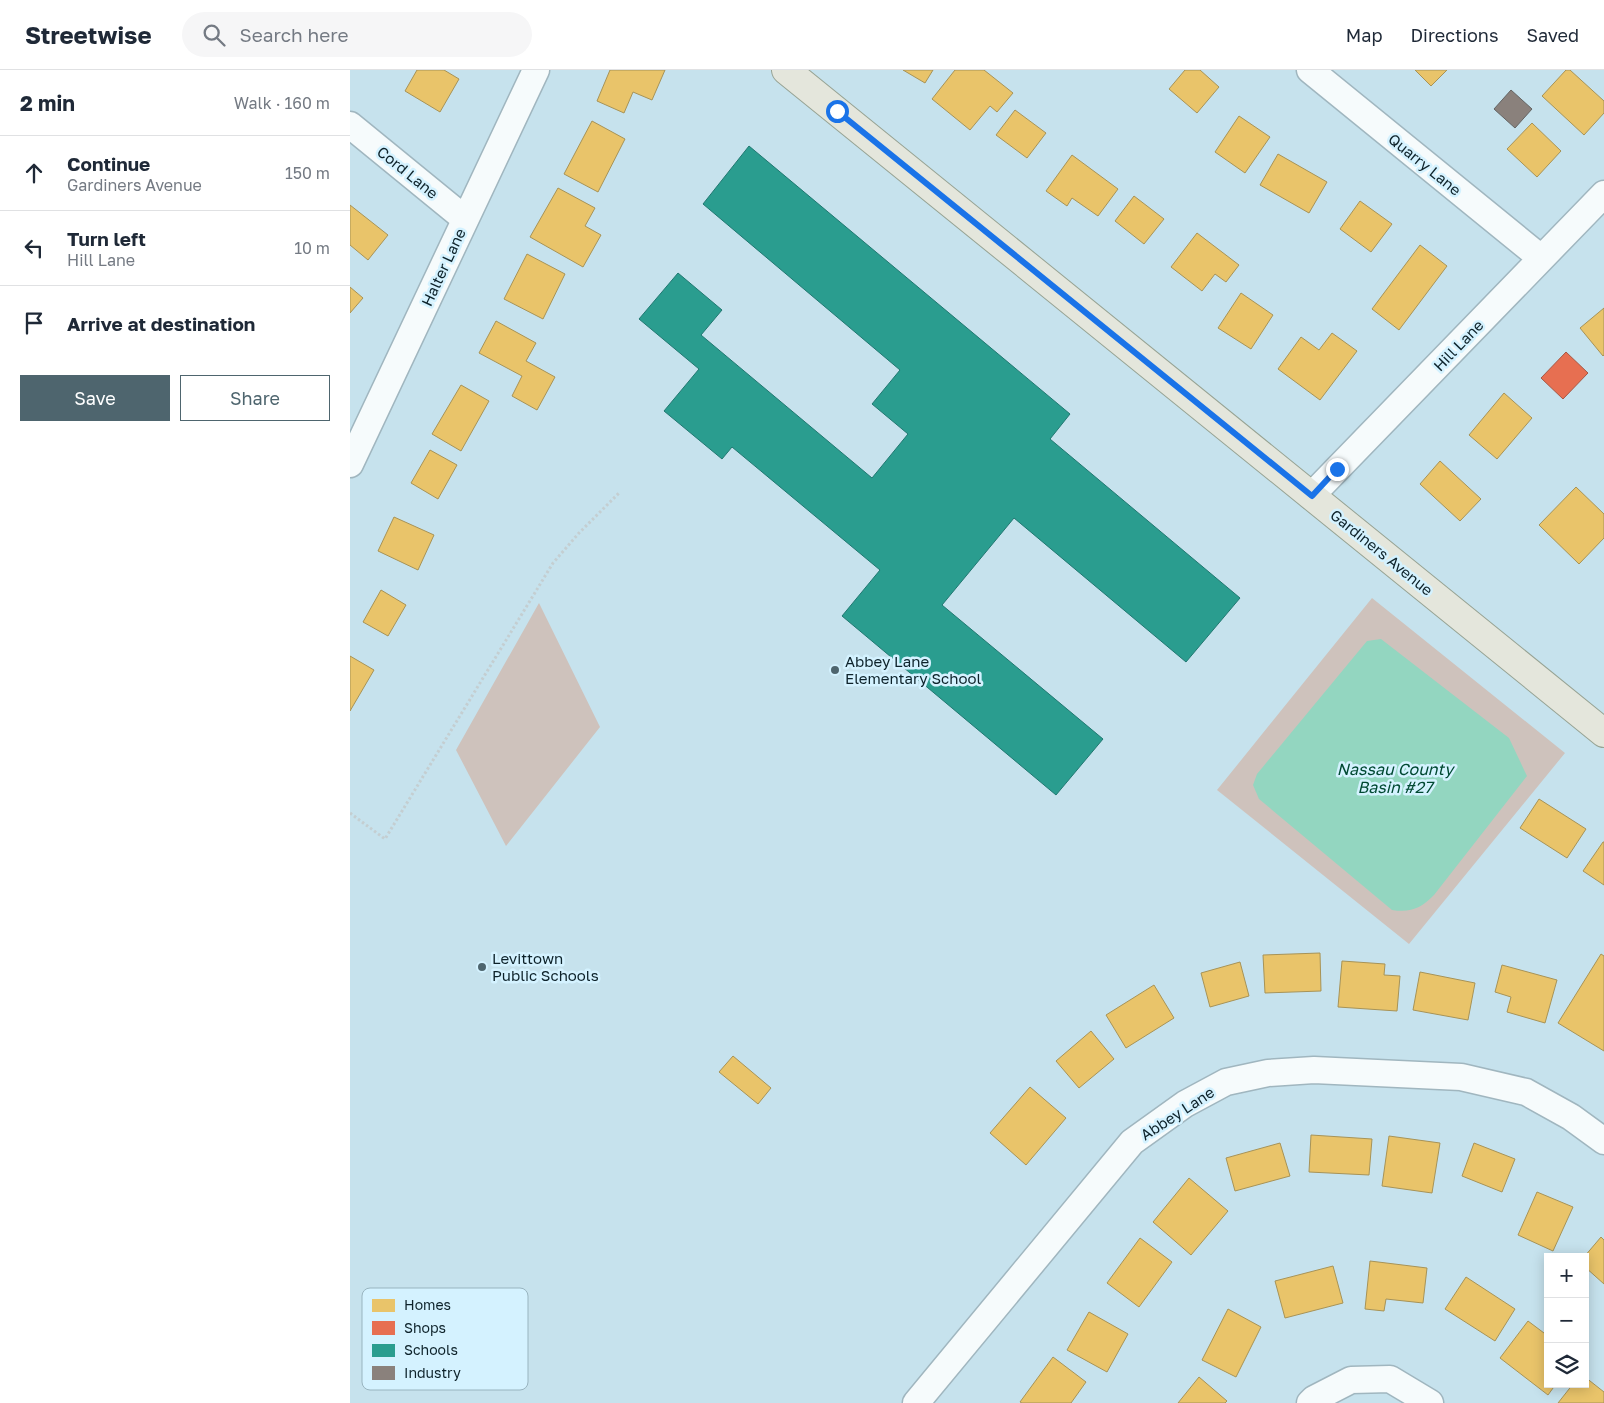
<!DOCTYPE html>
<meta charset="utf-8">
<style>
:root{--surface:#fff;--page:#f6f6f7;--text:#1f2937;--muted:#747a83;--line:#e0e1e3;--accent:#4e656e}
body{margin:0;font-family:"Golos Text",sans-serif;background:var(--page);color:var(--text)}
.controls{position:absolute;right:15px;bottom:15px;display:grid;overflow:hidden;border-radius:0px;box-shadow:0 2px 12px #0003}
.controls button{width:45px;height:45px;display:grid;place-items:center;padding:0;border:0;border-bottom:1px solid var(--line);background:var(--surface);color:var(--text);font:25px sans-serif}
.stop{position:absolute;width:15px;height:15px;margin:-11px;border:4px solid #1a73e8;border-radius:50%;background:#fff}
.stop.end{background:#1a73e8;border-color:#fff;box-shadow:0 1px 5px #0008}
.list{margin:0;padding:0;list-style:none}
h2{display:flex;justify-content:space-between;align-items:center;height:65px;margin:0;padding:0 20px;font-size:21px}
h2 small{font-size:16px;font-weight:400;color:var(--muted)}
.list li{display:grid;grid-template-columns:32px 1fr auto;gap:15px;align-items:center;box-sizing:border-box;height:75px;padding:0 20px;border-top:1px solid var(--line)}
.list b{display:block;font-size:19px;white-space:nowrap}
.list p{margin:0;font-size:16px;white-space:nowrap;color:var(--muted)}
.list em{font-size:16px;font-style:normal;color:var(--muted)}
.actions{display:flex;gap:10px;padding:15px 20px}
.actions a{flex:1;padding:11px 0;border:1px solid var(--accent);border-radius:0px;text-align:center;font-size:18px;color:var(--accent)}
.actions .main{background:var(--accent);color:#fff}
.icon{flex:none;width:28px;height:28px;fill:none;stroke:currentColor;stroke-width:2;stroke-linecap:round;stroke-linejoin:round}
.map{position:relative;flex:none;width:1254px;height:1333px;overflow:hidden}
header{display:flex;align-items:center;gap:30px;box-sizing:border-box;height:70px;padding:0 25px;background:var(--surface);border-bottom:1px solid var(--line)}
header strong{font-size:24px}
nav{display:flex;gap:28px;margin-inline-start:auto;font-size:18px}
.search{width:350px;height:45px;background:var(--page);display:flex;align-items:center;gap:12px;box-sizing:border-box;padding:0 18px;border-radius:28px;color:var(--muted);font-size:19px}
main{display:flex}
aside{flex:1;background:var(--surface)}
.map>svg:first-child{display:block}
.green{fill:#cec2bc}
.water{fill:#93d6c0}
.homes{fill:#e9c46a;stroke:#a79357}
.shops{fill:#e76f51;stroke:#a65845}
.schools{fill:#2a9d8f;stroke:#217871}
.industry{fill:#8a817c;stroke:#646463}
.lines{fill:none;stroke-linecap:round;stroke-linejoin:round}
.minor-casing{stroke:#a0b6bf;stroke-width:29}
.major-casing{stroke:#97a394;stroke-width:30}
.path{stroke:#c4ced1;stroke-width:3;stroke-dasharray:2.5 2.5;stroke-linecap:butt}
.minor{stroke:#f6fbfc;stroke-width:26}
.major{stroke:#e4e6dc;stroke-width:28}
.route{stroke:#1a73e8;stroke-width:6}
.poi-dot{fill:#4e656e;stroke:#d4f2ff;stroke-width:2}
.labels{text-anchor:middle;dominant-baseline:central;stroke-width:5;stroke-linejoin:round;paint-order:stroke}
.street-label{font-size:15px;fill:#0d222a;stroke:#d4f2ff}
.poi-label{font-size:15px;fill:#0d222a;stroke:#d4f2ff;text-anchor:start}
.water-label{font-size:16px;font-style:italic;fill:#004932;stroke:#d4f2ff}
.key{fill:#d4f2ff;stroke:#98b4bf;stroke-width:1}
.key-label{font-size:14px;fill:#0d222a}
</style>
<header>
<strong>Streetwise</strong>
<div class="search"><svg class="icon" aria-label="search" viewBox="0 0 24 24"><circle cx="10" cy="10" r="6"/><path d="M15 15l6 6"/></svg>Search here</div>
<nav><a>Map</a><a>Directions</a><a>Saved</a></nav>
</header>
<main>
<aside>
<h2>2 min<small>Walk · 160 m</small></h2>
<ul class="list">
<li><svg class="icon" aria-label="ahead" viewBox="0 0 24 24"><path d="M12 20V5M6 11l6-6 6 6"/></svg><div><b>Continue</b><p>Gardiners Avenue</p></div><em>150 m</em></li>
<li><svg class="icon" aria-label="left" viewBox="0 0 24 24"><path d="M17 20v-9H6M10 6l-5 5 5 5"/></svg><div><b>Turn left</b><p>Hill Lane</p></div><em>10 m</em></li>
<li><svg class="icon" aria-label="arrive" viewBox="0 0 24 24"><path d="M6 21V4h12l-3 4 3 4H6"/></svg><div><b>Arrive at destination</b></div></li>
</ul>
<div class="actions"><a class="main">Save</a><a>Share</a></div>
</aside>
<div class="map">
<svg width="1254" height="1333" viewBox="0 0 1254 1333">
<rect width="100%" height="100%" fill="#c6e2ed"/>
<!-- green -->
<path class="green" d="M1022 528 1215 683 1059 874 867 720Z
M189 533 250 657 156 776 106 680Z"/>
<!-- water -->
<path class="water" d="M1031 569 1159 668 1177 706 1084 825C1071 838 1061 843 1042 840L909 729 903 715 907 704 1017 571Z"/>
<!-- homes -->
<path class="homes" d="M67 0H94L109 9 90 42 55 21Z
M260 0H315L302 30 283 22 274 43 247 31Z
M553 0H583L575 13Z
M605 0H634L663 23 647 42 640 36 620 60 582 29Z
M835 0H850L869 17 847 43 819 19Z
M1065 0H1097L1081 16Z
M1216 0H1220L1254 31V43L1234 65 1192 26Z
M665 40 696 63 677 88 646 65Z
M889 46 920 67 895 103 865 82Z
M242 51 275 69 248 122 214 104Z
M1182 53 1211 81 1187 107 1157 79Z
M928 84 977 112 959 143 910 115Z
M722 85 768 119 748 146 722 128 717 136 696 121Z
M208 118 245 138 235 156 251 165 233 197 180 167Z
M784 126 814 149 794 174 765 151Z
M1010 131 1042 154 1021 182 990 159Z
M0 135 38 165 18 190 0 175Z
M847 163 889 195 876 212 865 204 852 221 821 197Z
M1070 175 1097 196 1049 260 1022 239Z
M177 184 215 204 193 249 154 229Z
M0 217 13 228 0 243Z
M891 223 923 245 901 279 868 258Z
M1254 238V285L1253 286 1230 258Z
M146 251 186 273 176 291 205 307 187 340 162 326 172 306 129 283Z
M982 263 1007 281 970 330 928 299 951 267 969 280Z
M111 315 139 331 111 381 82 364Z
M1154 323 1182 348 1147 389 1119 365Z
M80 380 107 395 88 429 61 413Z
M1090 391 1131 429 1110 451 1070 414Z
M1226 417 1254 444V468L1229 494 1189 455Z
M44 447 84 465 68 500 28 481Z
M31 520 56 535 38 566 13 552Z
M0 586 24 600 0 641Z
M1189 729 1236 759 1217 788 1170 758Z
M1253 772H1254V815L1233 801Z
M970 883 971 921 915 923 913 885Z
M1251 884 1254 886V981L1208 953Z
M992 891 1035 894 1034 905 1050 906 1047 941 988 937Z
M890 892 899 926 860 937 851 903Z
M1152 895 1207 910 1195 953 1157 942 1161 927 1145 922Z
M1070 902 1125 913 1118 950 1063 940Z
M804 915 824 948 776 978 756 945Z
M741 961 764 989 729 1018 706 991Z
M383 986 421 1018 408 1034 369 1002Z
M680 1017 716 1048 676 1095 640 1063Z
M961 1065 1022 1069 1019 1105 959 1102Z
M1039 1066 1090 1073 1082 1123 1032 1116Z
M930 1073 940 1106 885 1121 876 1088Z
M1124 1073 1165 1089 1152 1122 1112 1106Z
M839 1108 878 1141 841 1185 803 1152Z
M1187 1122 1223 1137 1203 1181 1168 1165Z
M1251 1167 1254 1170V1214L1235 1197 1234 1187Z
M790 1168 822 1192 789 1237 757 1213Z
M1020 1191 1077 1198 1073 1233 1036 1229 1034 1241 1015 1239Z
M983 1196 993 1233 935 1248 925 1211Z
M1116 1207 1165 1239 1145 1271 1095 1239Z
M878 1239 911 1257 886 1307 852 1290Z
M739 1242 778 1264 757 1302 717 1280Z
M1178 1251 1198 1266V1314H1206L1198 1325 1150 1288Z
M703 1287 736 1312 721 1333H672L670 1332Z
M849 1307 877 1331 875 1333H828Z
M1235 1307 1254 1322V1333H1208L1223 1314H1235Z"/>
<!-- shops -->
<path class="shops" d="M1216 282 1238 303 1213 329 1191 308Z"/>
<!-- schools -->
<path class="schools" d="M399 76 720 344 700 369 890 528 836 592 664 448 592 535 753 669 706 725 492 546 530 500 382 377 372 389 314 341 349 299 289 249 328 203 372 240 351 265 522 408 558 364 522 334 550 300 353 134Z"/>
<!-- industry -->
<path class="industry" d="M1161 20 1182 39 1165 58 1144 39Z"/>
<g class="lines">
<defs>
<path id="minor" d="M960 0 1191 188
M0 55 115 149
M0 394 186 0
M961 426 1254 124
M566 1333 782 1072 835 1034 876 1012 918 1003 964 1000 1111 1007 1176 1022 1221 1047 1254 1071
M960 1333 964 1329 1001 1310 1040 1309 1080 1333"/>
<path id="major" d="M436 0 1254 663"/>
</defs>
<!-- minor casing -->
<use href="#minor" class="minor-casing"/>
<!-- major casing -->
<use href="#major" class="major-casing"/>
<!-- path -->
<path class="path" d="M0 743 35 769 203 493 229 463 270 422"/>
<!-- minor -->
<use href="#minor" class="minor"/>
<!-- major -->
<use href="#major" class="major"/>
</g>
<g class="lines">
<!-- route -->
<path class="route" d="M487 41 962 426 987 399"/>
</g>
<!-- markers -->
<g class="poi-dot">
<circle cx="485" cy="600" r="5"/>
<circle cx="132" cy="897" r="5"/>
</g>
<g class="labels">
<!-- street labels -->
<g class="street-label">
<text transform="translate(1075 94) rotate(39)">Quarry Lane</text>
<text transform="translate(58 102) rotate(39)">Cord Lane</text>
<text transform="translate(93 197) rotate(-65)">Halter Lane</text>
<text transform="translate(1108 275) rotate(-46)">Hill Lane</text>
<text transform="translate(1032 482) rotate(39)">Gardiners Avenue</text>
<text transform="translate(827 1043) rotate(-33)">Abbey Lane</text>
</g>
<!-- poi labels -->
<g class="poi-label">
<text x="495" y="591">Abbey Lane<tspan x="495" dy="17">Elementary School</tspan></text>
<text x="142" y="888">Levittown<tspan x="142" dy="17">Public Schools</tspan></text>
</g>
<!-- water labels -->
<g class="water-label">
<text x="1045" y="699">Nassau County<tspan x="1045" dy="18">Basin #27</tspan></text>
</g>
</g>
<!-- legend -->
<rect x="12" y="1218" width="166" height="102" rx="8" class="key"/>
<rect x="22" y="1229" width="23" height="13" fill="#e9c46a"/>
<rect x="22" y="1251" width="23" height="14" fill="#e76f51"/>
<rect x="22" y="1274" width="23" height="13" fill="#2a9d8f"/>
<rect x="22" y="1296" width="23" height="14" fill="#8a817c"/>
<g class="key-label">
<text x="54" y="1240">Homes</text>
<text x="54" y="1263">Shops</text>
<text x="54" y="1285">Schools</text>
<text x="54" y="1308">Industry</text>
</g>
</svg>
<div class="controls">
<button>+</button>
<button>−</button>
<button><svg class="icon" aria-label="layers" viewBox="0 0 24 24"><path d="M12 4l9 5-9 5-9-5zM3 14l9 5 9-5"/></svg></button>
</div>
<div class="stop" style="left:487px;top:41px"></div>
<div class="stop end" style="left:987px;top:399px"></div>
</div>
</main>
